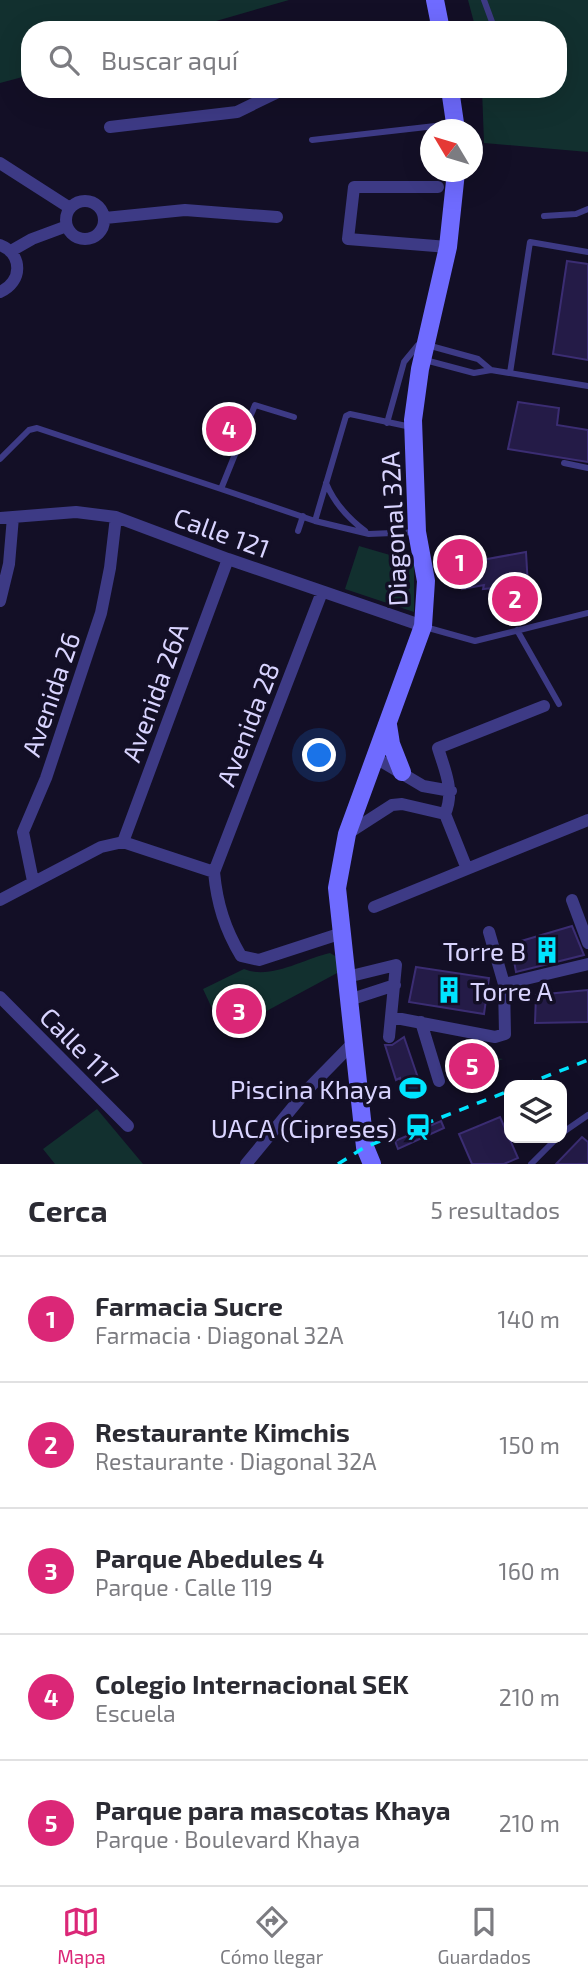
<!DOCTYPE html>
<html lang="es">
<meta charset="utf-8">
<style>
:root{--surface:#fff;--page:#f7f7f7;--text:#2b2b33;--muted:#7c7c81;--line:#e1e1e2;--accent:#db2777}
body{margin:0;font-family:"Exo 2",sans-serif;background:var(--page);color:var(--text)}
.controls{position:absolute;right:21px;bottom:21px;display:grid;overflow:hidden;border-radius:14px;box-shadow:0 7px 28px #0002}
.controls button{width:63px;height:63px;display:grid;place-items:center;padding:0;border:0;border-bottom:2px solid var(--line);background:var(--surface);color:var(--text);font:35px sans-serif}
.compass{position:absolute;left:420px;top:119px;width:63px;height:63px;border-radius:50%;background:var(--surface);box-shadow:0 7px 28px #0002;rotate:308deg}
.you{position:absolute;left:320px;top:756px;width:24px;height:24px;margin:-18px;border:5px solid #fff;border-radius:50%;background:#1a73e8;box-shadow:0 0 0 10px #1a73e833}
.badge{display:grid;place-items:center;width:46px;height:46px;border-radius:50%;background:var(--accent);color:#fff;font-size:23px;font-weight:700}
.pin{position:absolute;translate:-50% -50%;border:4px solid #fff;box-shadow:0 2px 7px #0006}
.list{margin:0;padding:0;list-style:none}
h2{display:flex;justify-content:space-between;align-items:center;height:91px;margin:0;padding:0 28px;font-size:30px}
h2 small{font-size:23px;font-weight:400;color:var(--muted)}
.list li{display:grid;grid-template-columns:46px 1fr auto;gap:21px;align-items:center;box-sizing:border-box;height:126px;padding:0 28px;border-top:2px solid var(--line)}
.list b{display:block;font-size:26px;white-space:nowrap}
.list p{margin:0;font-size:23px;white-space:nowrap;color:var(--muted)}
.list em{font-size:23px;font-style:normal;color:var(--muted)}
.icon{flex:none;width:38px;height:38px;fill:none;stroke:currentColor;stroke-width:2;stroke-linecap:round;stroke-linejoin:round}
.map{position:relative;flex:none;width:588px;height:1164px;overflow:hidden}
.search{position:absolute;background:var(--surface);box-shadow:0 7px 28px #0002;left:21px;right:21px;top:21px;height:77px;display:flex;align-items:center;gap:18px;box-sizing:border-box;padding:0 24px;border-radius:28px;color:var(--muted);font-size:26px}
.sheet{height:721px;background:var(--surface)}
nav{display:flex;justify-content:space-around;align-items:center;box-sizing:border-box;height:98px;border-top:2px solid var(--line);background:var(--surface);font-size:19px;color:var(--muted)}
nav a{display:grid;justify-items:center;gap:4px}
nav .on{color:var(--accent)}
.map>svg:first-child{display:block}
.green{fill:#12302f}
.water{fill:#0c2248}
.building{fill:#241b47;stroke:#3b2d73;stroke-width:2}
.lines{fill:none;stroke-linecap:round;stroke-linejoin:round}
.lane{stroke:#3d3a85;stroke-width:6}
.street{stroke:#3d3a85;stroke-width:12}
.secondary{stroke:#6f6bff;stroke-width:18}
.rail{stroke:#00e5ff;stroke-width:3.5;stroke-dasharray:10 9;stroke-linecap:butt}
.labels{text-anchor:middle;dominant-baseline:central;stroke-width:7;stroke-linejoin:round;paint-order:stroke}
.street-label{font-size:26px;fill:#d9d4ff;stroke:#130f26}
.poi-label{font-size:26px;fill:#d9d4ff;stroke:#130f26;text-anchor:end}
</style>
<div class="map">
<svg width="588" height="1164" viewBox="0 0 588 1164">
<rect width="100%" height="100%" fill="#130f26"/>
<!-- green -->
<path class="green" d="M0 0H289L185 30H30V75L0 83Z
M468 0H588V152L484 143 482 89H558V30H476Z
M359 546 414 562V612L345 589Z
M330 953 337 957 339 972 224 1034 203 989 244 969C271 980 303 959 330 953Z
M455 1053 503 1059 463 1073Z
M97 1109 143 1164H55L43 1149Z"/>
<!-- water -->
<path class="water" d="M418 1078 424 1091 407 1098 403 1085Z"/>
<!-- building -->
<path class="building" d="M567 261 588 264V360L553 354Z
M518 402 559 408 557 425 588 430V462L508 449Z
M526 552 529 604 504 608 502 587 483 589 484 585 462 589 459 572 466 571 465 563Z
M572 926 584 955 516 972 511 944Z
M416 967 489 978 484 1014 409 1002Z
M588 990V1022L535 1023 536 995Z
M404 1037 418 1078 402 1085 400 1078 396 1080 385 1045H392Z
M500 1117 518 1158 504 1164H472L459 1134Z
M441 1121 444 1128 398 1149 395 1141Z
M582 1137 588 1142V1164H556Z"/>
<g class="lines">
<!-- lane -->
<path class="lane" d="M484 0 495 30
M312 140 453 124
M544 216 576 214 588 209
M425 360 474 373 491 370 588 386
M510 373 530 242 588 252
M294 417 255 405 221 489 315 521 369 534 417 532
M387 423 404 362 418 345H427L478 359 491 370
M0 459 29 430 37 428 221 489
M564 463 588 468
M326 483C334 503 348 518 365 531
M315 521 346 416 350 414 411 427
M298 531 303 516
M425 627 475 641 588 613
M517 630 559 704
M562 1133 588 1115
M531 1164 557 1138"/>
<!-- street -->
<path class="street" d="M419 30 440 24
M110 127 237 112 284 89
M0 163 70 208
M438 187H354L348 239 448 247
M66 220a19 19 0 1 1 38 0a19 19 0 1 1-38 0Z
M105 218 185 210 277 217
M0 245C23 254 23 282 0 292
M11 251 32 239 67 226
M0 518 76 512 116 517 228 559 423 626
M0 601 9 564 13 517
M544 706 438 748C445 771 455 791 445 814L467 869 588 820
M376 758 423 786 451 791
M347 834 392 805 402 804 445 814
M123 842 228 559
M123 842 214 872C217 904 225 929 241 956L259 960 342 933
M214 872 322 592
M33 881 23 832 46 778 101 613 110 568 116 517
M0 900 101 847 123 842
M572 900 588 943
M374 907 467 869
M347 977 396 965 389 1037
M504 984 588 964
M0 997 128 1126
M349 1000 395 985
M391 1017 495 1037 505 1034 504 984 489 932
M421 1022 439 1081
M246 1164 307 1090 354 1042"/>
<!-- secondary -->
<path class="secondary" d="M435 0 441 30
M450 89 456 130
M388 725 391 744 402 772
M372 1164 365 1147 337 888 347 834 423 626 426 581 417 532 413 420 420 369 448 247 456 172"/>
<!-- rail -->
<path class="rail" d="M524 1085 588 1060
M338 1164 365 1147 509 1091"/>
</g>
<!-- icons -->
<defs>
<symbol id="building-bare" viewBox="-9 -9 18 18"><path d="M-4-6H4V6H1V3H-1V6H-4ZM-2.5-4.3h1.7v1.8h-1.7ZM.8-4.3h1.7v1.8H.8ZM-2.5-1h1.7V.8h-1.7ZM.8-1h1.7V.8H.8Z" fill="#00e5ff" stroke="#130f26" stroke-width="2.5" paint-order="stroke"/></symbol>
<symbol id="stadium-bare" viewBox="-9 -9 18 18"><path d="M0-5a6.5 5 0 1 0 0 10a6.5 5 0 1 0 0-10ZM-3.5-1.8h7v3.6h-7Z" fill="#00e5ff" stroke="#130f26" stroke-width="2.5" paint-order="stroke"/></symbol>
<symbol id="station-bare" viewBox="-9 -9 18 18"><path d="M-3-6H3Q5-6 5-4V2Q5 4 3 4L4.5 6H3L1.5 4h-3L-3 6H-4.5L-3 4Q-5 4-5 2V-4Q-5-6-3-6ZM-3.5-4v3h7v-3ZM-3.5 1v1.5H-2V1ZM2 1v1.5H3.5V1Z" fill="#00e5ff" stroke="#130f26" stroke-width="2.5" paint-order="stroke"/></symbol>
</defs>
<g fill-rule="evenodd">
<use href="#building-bare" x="528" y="931" width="38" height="38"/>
<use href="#building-bare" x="430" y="971" width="38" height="38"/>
<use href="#stadium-bare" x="394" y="1069" width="38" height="38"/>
<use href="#station-bare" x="399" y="1108" width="38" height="38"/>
</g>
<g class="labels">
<!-- street labels -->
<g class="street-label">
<text transform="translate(393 529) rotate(-93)">Diagonal 32A</text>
<text transform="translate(222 532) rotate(20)">Calle 121</text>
<text transform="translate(154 692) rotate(-70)">Avenida 26A</text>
<text transform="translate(50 694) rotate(-71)">Avenida 26</text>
<text transform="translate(247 724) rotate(-69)">Avenida 28</text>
<text transform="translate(80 1046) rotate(45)">Calle 117</text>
</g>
<!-- poi labels -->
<g class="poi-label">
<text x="526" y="950">Torre B</text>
<text x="470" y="990" text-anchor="start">Torre A</text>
<text x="392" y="1088">Piscina Khaya</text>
<text x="397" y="1127">UACA (Cipreses)</text>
</g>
</g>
</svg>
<div class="controls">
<button><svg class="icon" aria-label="layers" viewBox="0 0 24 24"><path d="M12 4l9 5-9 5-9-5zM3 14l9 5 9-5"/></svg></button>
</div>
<svg class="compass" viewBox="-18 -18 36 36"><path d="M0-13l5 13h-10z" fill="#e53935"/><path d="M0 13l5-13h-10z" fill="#7c7c81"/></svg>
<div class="you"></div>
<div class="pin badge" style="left:460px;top:562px">1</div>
<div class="pin badge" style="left:515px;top:599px">2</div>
<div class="pin badge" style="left:239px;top:1011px">3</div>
<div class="pin badge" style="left:229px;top:429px">4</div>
<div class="pin badge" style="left:472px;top:1066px">5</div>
<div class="search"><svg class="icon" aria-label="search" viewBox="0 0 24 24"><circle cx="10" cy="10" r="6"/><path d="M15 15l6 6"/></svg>Buscar aquí</div>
</div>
<section class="sheet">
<h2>Cerca<small>5 resultados</small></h2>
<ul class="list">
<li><span class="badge">1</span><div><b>Farmacia Sucre</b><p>Farmacia · Diagonal 32A</p></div><em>140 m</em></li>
<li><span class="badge">2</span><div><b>Restaurante Kimchis</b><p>Restaurante · Diagonal 32A</p></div><em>150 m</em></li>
<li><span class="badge">3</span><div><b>Parque Abedules 4</b><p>Parque · Calle 119</p></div><em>160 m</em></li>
<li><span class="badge">4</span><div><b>Colegio Internacional SEK</b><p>Escuela</p></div><em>210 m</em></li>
<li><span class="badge">5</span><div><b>Parque para mascotas Khaya</b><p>Parque · Boulevard Khaya</p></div><em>210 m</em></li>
</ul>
</section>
<nav>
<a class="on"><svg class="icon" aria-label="map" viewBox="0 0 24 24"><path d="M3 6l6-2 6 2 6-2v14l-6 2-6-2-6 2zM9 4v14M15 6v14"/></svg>Mapa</a>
<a><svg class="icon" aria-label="directions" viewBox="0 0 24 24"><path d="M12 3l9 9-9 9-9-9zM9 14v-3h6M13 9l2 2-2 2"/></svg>Cómo llegar</a>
<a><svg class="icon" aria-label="saved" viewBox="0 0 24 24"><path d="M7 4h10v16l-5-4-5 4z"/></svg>Guardados</a>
</nav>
